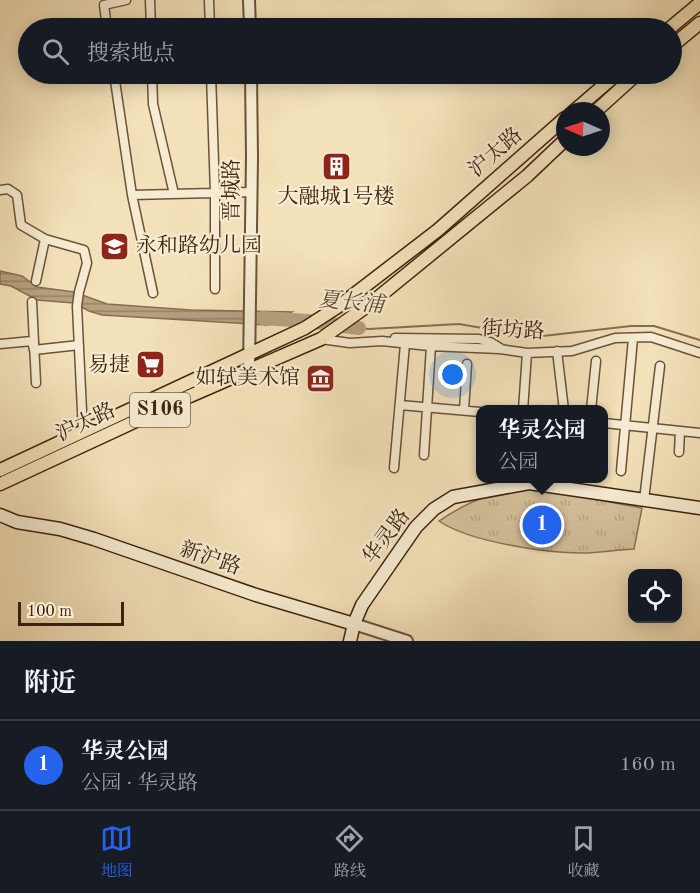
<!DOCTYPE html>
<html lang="zh">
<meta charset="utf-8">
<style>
:root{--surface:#171b24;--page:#20242c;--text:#f1f3f6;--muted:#9ea1a6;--line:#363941;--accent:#2563eb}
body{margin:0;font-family:"Old Standard TT","Noto Serif SC",serif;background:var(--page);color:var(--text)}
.controls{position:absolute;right:18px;bottom:18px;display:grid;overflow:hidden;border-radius:12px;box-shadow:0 3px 15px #0003}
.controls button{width:54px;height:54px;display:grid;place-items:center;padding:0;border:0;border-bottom:2px solid var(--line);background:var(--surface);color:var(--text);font:30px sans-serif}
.compass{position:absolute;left:556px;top:102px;width:54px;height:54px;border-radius:50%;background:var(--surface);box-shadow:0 3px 15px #0003;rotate:273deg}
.scale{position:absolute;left:18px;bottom:15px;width:106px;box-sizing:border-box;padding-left:6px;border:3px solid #3f230f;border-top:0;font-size:16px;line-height:21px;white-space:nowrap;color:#3f230f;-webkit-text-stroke:4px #f7ecd2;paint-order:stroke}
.you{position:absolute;left:453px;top:375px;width:21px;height:21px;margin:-15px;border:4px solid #fff;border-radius:50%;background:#1a73e8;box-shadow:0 0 0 9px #1a73e833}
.badge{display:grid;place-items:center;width:39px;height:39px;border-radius:50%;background:var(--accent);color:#fff;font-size:20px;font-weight:700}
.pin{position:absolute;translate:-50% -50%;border:3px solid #fff;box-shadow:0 2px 6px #0006}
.popup{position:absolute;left:476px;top:405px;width:132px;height:78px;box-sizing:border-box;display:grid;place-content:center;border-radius:12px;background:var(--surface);filter:drop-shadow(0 2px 4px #0005);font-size:20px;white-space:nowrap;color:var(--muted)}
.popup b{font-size:22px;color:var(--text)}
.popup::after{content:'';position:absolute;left:50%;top:100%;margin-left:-12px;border:12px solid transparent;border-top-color:var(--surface)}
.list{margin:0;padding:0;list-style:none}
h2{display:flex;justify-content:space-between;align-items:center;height:78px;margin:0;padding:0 24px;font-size:26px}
h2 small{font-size:20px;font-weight:400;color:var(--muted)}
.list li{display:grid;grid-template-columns:39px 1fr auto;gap:18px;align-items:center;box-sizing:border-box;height:90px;padding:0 24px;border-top:2px solid var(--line)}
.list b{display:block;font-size:22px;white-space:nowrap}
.list p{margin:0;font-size:20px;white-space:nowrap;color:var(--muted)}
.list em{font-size:20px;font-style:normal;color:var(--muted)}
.icon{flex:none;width:33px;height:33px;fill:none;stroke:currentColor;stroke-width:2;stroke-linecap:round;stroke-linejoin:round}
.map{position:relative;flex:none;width:700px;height:641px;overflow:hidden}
.search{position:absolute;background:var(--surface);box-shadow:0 3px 15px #0003;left:18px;right:18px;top:18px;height:66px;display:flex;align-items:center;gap:15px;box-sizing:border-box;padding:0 21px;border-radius:33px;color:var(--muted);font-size:22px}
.sheet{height:168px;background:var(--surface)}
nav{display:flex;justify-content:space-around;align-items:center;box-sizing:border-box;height:84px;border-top:2px solid var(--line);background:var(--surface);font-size:16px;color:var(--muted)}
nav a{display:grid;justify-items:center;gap:3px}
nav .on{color:var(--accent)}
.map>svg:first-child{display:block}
.park{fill:url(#park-tufts);stroke:#8a7256;stroke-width:1.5}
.water{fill:url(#water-rules);stroke:#866e52;stroke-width:1.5}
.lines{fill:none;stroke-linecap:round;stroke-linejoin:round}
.stream{stroke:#866e52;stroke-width:2}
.river{stroke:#b6a07f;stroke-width:14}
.minor-casing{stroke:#6c523a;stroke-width:11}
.tertiary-casing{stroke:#6c523a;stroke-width:14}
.secondary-casing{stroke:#3f230f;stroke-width:15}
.primary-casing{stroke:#3f230f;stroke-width:15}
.minor{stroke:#f7ecd2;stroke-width:8}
.tertiary{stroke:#f7ecd2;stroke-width:10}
.secondary{stroke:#f7ecd2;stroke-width:12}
.primary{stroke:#f3e1b9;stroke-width:12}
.labels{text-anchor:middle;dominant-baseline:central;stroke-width:4.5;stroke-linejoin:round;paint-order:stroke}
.shield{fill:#f7ecd2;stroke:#765f4a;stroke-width:1.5}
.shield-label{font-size:20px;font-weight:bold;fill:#3f230f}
.street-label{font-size:21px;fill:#3f230f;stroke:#f7ecd2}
.poi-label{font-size:21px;fill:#3f230f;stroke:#f7ecd2;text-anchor:end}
.water-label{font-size:22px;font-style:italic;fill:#634831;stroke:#f7ecd2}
</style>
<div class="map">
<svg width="700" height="641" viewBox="0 0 700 641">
<defs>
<pattern id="park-tufts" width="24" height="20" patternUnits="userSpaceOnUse" patternTransform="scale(1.5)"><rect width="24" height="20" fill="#d4c19c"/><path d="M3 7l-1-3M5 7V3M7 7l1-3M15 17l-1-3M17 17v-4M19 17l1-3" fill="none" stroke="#b7a685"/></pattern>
<pattern id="water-rules" width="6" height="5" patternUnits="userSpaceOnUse" patternTransform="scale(1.5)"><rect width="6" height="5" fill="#b6a07f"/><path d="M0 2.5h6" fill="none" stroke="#958266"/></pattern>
</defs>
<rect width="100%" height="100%" fill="#f3e1b9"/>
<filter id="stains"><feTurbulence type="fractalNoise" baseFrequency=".00333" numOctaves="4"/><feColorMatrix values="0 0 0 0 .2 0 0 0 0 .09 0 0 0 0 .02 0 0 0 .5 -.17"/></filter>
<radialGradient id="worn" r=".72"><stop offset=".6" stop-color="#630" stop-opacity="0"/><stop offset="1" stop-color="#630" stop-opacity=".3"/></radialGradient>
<!-- park -->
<path class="park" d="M539 489 642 508 634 549C618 550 603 552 587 553 550 554 469 542 439 521 473 498 498 490 539 489Z"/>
<!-- water -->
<path class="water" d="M0 271 22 276 37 287 74 292 107 304 191 310 292 312 268 325 102 315 89 311 74 303 37 300 11 286 0 284Z"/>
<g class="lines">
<!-- stream -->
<path class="stream" d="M359 328 369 329 459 324 534 337 631 326H654L700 340"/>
<!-- river -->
<path class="river" d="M262 318 308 321 359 328"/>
<defs>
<path id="minor" d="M150 0 151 28
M209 0 210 28
M107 28 104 5 126 0
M114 74 132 195 252 192
M152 74 153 104 174 194
M211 74 215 193V289
M0 190 8 189 17 195 21 225 45 239 84 250 87 263 79 292 77 306 83 432
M132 195 153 293
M36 281 45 239
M32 302 36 383
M395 338 479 339 490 342 500 348
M321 339 350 343 382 341 429 346 500 349 527 353 572 351 615 338 651 337 700 353
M0 344 32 341 34 350 79 345
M557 351 564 410
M400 405 480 412
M464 410 467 364
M523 410 527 353
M591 410 596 361
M604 423 700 433
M679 452 680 431
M424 455 431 346
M394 468 405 344
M621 471 633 338
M644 500 660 366"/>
<path id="tertiary" d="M249 0 250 28
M249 370 252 158 251 74
M354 624 407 641"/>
<path id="secondary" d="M0 515 17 522 60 529 94 539 256 595 354 624
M350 641 354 624 362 605 416 527 434 509 453 497 529 483 700 508"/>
<path id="primary" d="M670 28 700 3
M672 46 700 23
M574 111 617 74
M596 111 637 74
M0 470 305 328 339 306 438 230 565 118
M0 484 190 396 321 339 370 304 527 176 565 140"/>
</defs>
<!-- minor casing -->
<use href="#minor" class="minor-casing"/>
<!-- tertiary casing -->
<use href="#tertiary" class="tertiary-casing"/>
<!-- secondary casing -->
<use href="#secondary" class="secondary-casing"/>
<!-- primary casing -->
<use href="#primary" class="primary-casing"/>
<!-- minor -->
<use href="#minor" class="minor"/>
<!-- tertiary -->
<use href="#tertiary" class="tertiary"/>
<!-- secondary -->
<use href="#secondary" class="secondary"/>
<!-- primary -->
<use href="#primary" class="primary"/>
</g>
<!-- icons -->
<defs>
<symbol id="building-square" viewBox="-11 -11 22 22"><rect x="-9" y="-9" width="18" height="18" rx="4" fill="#8f2418" stroke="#f7ecd2"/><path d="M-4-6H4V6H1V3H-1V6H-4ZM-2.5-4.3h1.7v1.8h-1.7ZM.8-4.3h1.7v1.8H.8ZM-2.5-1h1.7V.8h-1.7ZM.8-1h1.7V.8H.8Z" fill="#fff"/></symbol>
<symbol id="school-square" viewBox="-11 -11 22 22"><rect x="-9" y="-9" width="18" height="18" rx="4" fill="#8f2418" stroke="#f7ecd2"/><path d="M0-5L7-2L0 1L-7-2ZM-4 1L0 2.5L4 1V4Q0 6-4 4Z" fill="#fff"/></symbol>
<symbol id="supermarket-square" viewBox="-11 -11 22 22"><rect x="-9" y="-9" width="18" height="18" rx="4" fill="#8f2418" stroke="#f7ecd2"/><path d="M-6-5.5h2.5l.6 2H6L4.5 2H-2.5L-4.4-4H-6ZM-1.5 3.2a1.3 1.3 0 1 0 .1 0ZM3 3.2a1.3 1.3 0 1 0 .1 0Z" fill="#fff"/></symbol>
<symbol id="museum-square" viewBox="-11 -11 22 22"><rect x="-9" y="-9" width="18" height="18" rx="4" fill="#8f2418" stroke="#f7ecd2"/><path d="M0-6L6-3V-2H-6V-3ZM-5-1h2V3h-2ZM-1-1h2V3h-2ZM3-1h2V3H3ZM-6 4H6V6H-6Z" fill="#fff"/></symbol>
</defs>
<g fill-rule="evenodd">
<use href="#building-square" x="320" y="150" width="33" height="33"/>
<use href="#school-square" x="98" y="230" width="33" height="33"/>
<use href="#supermarket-square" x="134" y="348" width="33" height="33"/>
<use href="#museum-square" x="304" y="362" width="33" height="33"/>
</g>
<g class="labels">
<!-- shield labels -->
<rect class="shield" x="130" y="393" width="60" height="34" rx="4.5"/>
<g class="shield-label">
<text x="160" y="410">S106</text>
</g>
<!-- street labels -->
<g class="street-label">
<text transform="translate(496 153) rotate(-41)">沪太路</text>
<text transform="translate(232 190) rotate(-90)">晋城路</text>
<text transform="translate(513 331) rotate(3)">街坊路</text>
<text transform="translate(86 423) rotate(-25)">沪太路</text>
<text transform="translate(387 537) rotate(-53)">华灵路</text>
<text transform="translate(210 559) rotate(19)">新沪路</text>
</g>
<!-- poi labels -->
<g class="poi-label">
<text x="336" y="197" text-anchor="middle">大融城1号楼</text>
<text x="136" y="246" text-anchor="start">永和路幼儿园</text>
<text x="130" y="365">易捷</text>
<text x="300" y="378">如轼美术馆</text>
</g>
<!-- water labels -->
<g class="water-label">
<text transform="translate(351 303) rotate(5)">夏长浦</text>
</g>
</g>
<rect width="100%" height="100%" filter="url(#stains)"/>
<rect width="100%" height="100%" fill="url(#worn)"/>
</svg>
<div class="controls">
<button><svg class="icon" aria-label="locate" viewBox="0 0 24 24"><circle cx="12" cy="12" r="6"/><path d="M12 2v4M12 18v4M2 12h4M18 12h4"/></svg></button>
</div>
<svg class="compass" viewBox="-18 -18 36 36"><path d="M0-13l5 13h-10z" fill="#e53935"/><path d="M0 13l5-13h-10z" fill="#9ea1a6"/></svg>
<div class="scale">100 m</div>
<div class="you"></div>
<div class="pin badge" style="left:542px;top:525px">1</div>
<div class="popup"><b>华灵公园</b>公园</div>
<div class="search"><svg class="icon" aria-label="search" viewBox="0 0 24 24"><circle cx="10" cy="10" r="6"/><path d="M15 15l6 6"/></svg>搜索地点</div>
</div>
<section class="sheet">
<h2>附近<small></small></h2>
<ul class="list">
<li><span class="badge">1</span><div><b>华灵公园</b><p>公园 · 华灵路</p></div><em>160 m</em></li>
</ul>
</section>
<nav>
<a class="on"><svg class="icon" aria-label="map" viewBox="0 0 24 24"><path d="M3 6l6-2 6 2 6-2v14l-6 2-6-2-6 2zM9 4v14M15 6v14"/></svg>地图</a>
<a><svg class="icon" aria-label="directions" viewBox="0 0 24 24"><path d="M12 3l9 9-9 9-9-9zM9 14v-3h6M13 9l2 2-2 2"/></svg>路线</a>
<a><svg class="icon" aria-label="saved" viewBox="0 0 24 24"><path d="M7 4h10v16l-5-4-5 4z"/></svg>收藏</a>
</nav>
